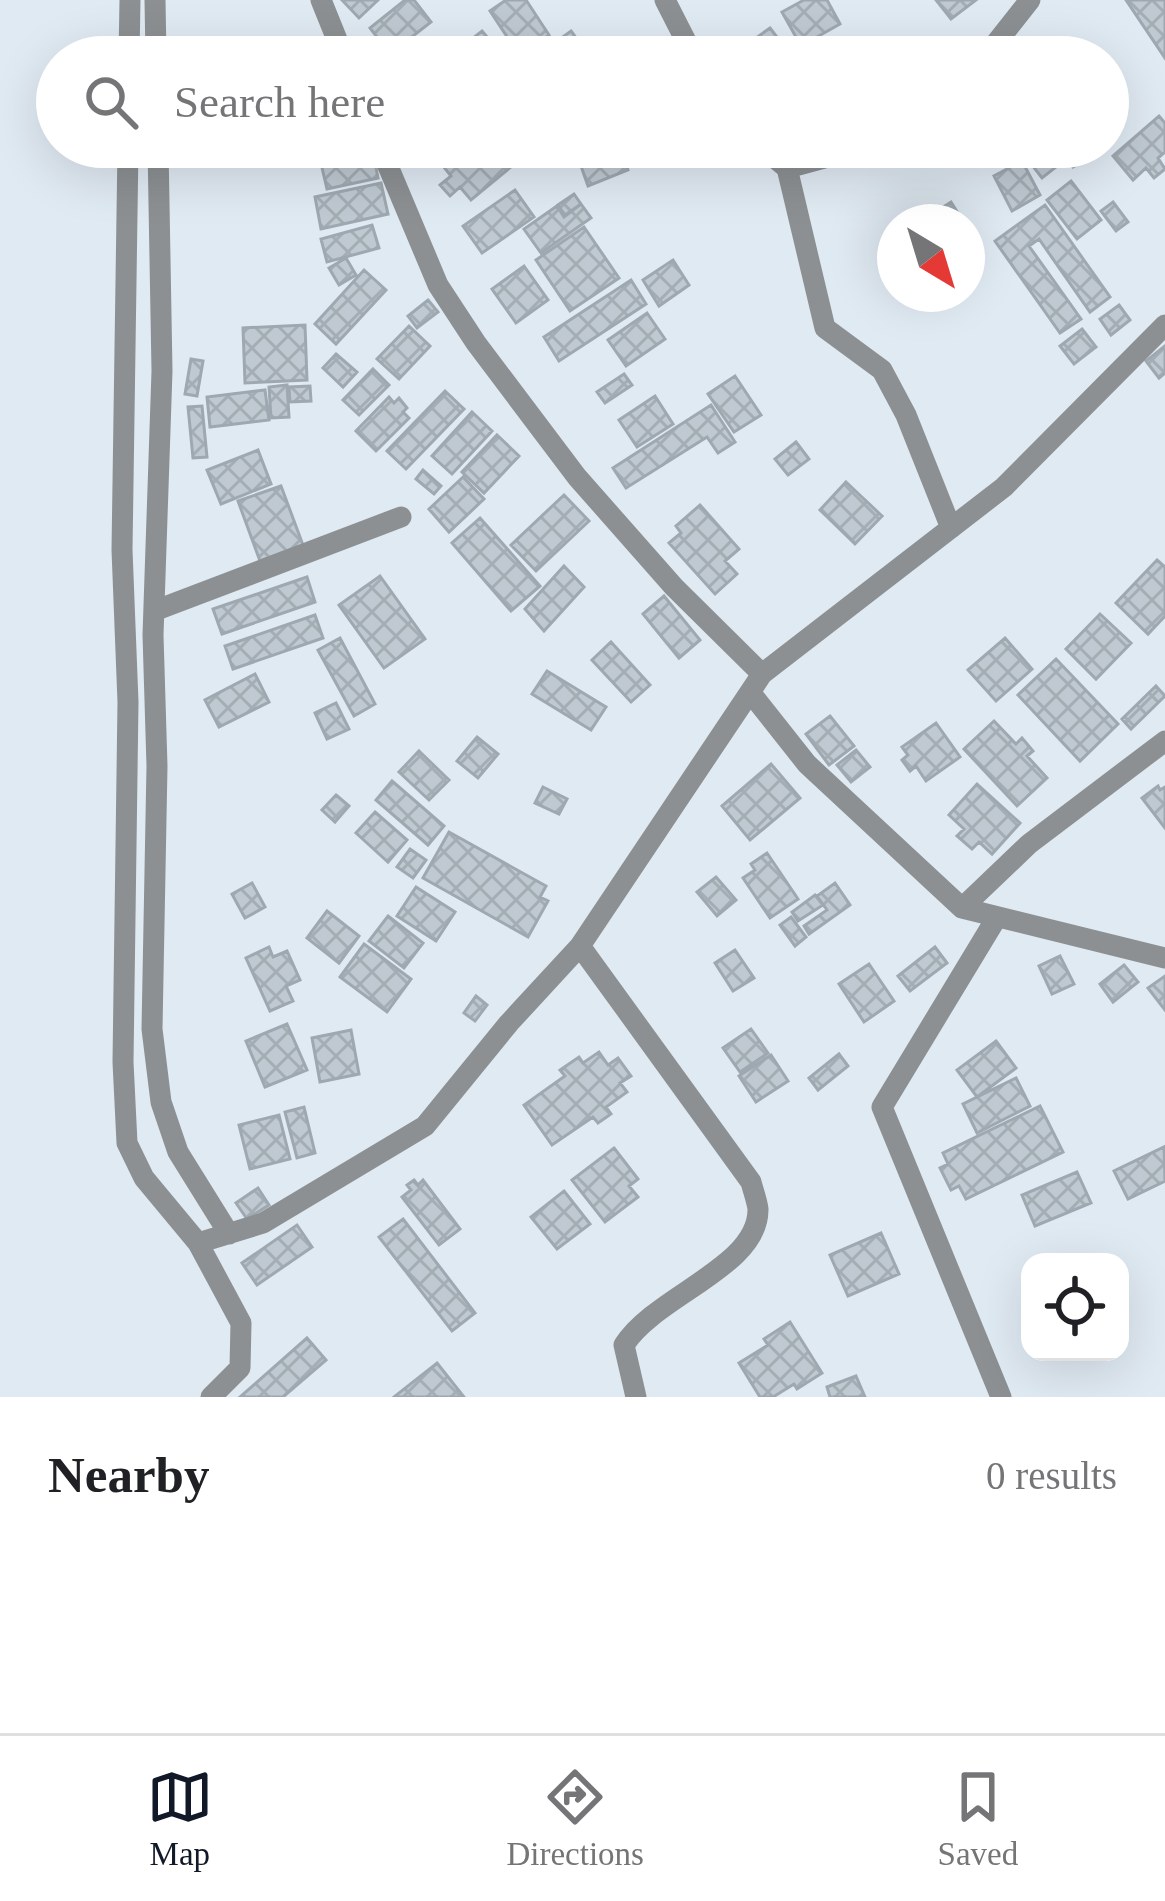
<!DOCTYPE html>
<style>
:root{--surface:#fff;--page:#f6f6f6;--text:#202124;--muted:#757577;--line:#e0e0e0;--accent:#111827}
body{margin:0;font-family:"Times New Roman",serif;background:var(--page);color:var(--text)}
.controls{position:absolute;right:36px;bottom:36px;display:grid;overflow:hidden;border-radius:24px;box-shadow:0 12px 48px #0002}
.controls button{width:108px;height:108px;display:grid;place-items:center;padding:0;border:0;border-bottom:3px solid var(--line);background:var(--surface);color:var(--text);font:60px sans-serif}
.compass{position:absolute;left:877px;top:204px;width:108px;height:108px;border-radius:50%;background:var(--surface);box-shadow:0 12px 48px #0002;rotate:142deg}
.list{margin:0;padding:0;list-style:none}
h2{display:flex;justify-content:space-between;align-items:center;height:156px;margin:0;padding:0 48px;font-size:51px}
h2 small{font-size:39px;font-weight:400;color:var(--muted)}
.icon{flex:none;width:66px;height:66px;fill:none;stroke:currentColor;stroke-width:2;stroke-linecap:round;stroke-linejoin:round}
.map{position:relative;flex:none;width:1165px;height:1397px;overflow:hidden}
.search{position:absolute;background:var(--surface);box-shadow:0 12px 48px #0002;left:36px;right:36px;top:36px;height:132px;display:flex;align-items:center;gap:30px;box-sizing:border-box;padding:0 42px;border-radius:66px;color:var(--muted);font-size:45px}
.sheet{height:336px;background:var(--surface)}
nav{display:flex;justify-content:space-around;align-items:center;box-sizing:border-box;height:168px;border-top:3px solid var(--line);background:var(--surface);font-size:33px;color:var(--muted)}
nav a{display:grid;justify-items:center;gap:6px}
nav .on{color:var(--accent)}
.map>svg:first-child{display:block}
.building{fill:url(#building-cross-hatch);stroke:#9ea8b0;stroke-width:3}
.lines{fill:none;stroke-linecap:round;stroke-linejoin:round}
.minor{stroke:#8c9093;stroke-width:21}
</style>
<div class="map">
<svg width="1165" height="1397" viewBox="0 0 1165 1397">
<defs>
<pattern id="building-cross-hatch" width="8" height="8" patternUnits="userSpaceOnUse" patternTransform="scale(3)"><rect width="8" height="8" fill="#bfc9d1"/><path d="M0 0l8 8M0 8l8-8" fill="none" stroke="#a4adb4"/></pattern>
</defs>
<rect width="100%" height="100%" fill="#e0eaf3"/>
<!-- building -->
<path class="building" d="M342 0H378L359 18Z
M405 0H414L431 22 390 54 370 28Z
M506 0H526L549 35 519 55 490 11Z
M804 0H827L840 24 801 46 782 12Z
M936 0H976L951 19Z
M1126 0H1165V58Z
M770 28 792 57H737L735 53Z
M482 31 504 57H449Z
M571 31 590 57H535Z
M1159 116 1165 123V152L1158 158 1165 169 1154 178 1146 168 1133 180 1113 156Z
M372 147 378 178 327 189 320 159Z
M464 147H535L471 200 460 187 450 196 440 185 451 176 443 166Z
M620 147 628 170 588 186 575 149Z
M1018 147H1048L1061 163 1042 178Z
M1069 147H1095L1098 152 1073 167 1063 151Z
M1022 161 1040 195 1012 211 994 176Z
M1071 181 1101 220 1077 239 1047 200Z
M381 183 388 214 321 229 315 197Z
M515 190 534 217 482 253 463 226Z
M574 194 581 204 565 215 558 205Z
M951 202 963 221 962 222H943L937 211Z
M1113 202 1128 222 1116 231 1101 211Z
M581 204 591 218 541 253 524 229 557 206 564 217Z
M1045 205 1110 297 1090 312 1039 239 1029 246 1081 319 1060 333 995 241Z
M372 225 379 248 327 262 321 239Z
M584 227 619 278 570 311 536 260Z
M346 258 356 275 339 285 329 268Z
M673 260 689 285 659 306 643 280Z
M524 266 548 300 516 323 492 289Z
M364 270 386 290 336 344 315 324Z
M631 280 646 304 559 361 544 337Z
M428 300 438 312 417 328 408 316Z
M1119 305 1130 320 1111 335 1100 319Z
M647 313 665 339 626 366 608 340Z
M305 325 307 380 245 383 243 328Z
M409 326 430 346 399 379 377 359Z
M1082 329 1096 347 1074 364 1060 346Z
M1165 346V373L1159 378 1146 361Z
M336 354 357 372 343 387 323 368Z
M191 359 203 361 197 396 185 394Z
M373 369 389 385 359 415 343 400Z
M624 374 632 385 605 403 597 392Z
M735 376 761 415 734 432 708 394Z
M287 385 289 417 271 418 269 387Z
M310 386 311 401 290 402 289 387Z
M265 390 269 420 210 427 207 397Z
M445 391 464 409 406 469 387 451Z
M655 396 673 424 637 447 619 420Z
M389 397 394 403 399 398 407 408 403 412 409 418 376 451 356 431Z
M711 405 735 442 718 453 707 437 626 488 613 468Z
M202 406 207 457 193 458 188 407Z
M472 412 492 431 452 474 432 456Z
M497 435 519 456 484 493 462 472Z
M796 442 809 459 788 475 775 459Z
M258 450 271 484 221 504 207 470Z
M423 470 441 486 434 494 416 479Z
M463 477 484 499 449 532 429 509Z
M846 482 882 516 855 544 820 510Z
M281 486 303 545 260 561 238 501Z
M564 495 589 521 536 571 511 545Z
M700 505 739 549 725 561 737 574 715 594 669 543 681 533 676 526Z
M480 518 540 586 511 611 452 543Z
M1157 560 1165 567V616L1148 634 1116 603Z
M564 566 584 587 544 631 525 609Z
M380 576 425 639 384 668 339 605Z
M307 577 315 602 222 634 213 609Z
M664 596 700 640 679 658 643 614Z
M1100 614 1131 643 1096 679 1066 649Z
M315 615 323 638 233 669 225 646Z
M340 638 375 704 354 716 318 650Z
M1005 638 1032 669 996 701 968 670Z
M611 642 650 685 631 702 592 660Z
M1056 659 1118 724 1080 761 1018 695Z
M547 671 606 707 591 730 532 694Z
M255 674 269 702 219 727 205 700Z
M1156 686 1165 696 1131 729 1122 719Z
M336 703 349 729 327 739 315 713Z
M830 716 854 746 829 765 806 734Z
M994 721 1016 744 1022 738 1033 751 1027 756 1047 778 1017 806 964 749Z
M936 723 960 757 926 781 916 766 910 771 902 760 908 755 902 747Z
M477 737 498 754 478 778 457 761Z
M856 750 870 767 851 782 837 765Z
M419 751 449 780 429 800 399 772Z
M771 764 800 798 750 840 722 806Z
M392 781 444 826 428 845 376 800Z
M977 784 1020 823 992 854 979 842 972 849 957 836 964 829 949 815Z
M1158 786 1160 790 1165 787V828L1142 798Z
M543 787 567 799 559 814 535 803Z
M336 795 349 806 335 822 322 810Z
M375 812 407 840 388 862 356 833Z
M449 832 546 886 540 897 548 901 528 937 423 878Z
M410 849 426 860 413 878 397 867Z
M767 853 798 899 770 918 743 878 755 870 751 864Z
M716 877 736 900 717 916 697 892Z
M252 883 265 907 245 918 232 894Z
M835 883 850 905 809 934 804 926 827 910 817 896Z
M416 887 455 912 436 941 397 916Z
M815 895 823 905 798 921 792 912Z
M327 911 359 936 339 963 307 938Z
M388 916 423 943 404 968 369 941Z
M791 917 806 937 795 946 780 925Z
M364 944 411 979 387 1012 340 977Z
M269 947 273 957 287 951 300 980 286 986 293 1001 270 1011 246 958Z
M935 947 947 963 910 991 898 976Z
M735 950 754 978 733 991 715 963Z
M1060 956 1074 984 1052 994 1039 966Z
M869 964 894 1001 864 1022 839 984Z
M1124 965 1138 982 1113 1002 1100 984Z
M1165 976V1010L1148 988Z
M476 996 487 1005 475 1021 464 1013Z
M287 1024 307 1070 265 1087 246 1041Z
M751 1029 768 1053 740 1072 723 1048Z
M351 1030 359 1074 320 1082 312 1038Z
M996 1041 1016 1068 977 1097 957 1070Z
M599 1052 608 1065 618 1058 631 1076 620 1083 627 1092 606 1107 611 1114 598 1123 593 1117 552 1145 524 1105 565 1076 560 1070 579 1057 583 1063Z
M839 1054 848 1066 818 1090 809 1078Z
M771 1055 788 1081 756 1102 739 1076Z
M1016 1078 1030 1106 977 1133 963 1104Z
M1040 1106 1063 1152 966 1199 959 1186 951 1190 940 1168 948 1164 943 1153Z
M304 1107 315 1153 297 1158 285 1112Z
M279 1115 290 1159 250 1169 239 1125Z
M1164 1147 1165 1181 1128 1199 1114 1171Z
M614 1148 638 1179 629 1186 638 1197 605 1222 572 1180Z
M1077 1172 1091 1203 1035 1226 1022 1195Z
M414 1180 418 1185 423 1180 460 1229 439 1245 402 1197 411 1190 407 1185Z
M258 1188 269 1205 247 1219 236 1203Z
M564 1191 590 1224 557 1249 531 1217Z
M403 1219 475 1313 452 1331 379 1237Z
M297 1225 312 1247 257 1285 242 1263Z
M881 1233 899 1274 848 1296 830 1255Z
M790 1322 822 1373 797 1389 794 1384 773 1397H760L739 1363 768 1345 764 1339Z
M307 1338 326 1360 283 1397H240Z
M437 1363 464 1397H394Z
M856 1376 865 1397H830L827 1387Z"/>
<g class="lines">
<!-- minor -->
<path class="minor" d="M155 0 156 57
M321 0 344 57
M665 0 694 57
M129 57 130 0
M985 57 1030 0
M128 147 122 550 128 702 123 1062 127 1143 144 1178 198 1243 263 1223 425 1126 509 1023 580 946 751 1182C753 1190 757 1201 758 1209 759 1267 656 1295 624 1345L636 1397
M158 147 162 371 153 635 157 766 152 1029 161 1102 178 1152 229 1234
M380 147 438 285 476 343 577 477 674 587 762 674 580 946
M761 147 787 168 825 328 882 370 906 415 951 528
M787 168 865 147
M154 611 401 517
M762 674 1004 487 1165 325
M750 692 807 764 962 908 1029 844 1165 741
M962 908 1165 958
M997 917 882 1107 1001 1397
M198 1243 241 1323 240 1368 211 1397"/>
</g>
</svg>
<div class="controls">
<button><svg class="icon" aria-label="locate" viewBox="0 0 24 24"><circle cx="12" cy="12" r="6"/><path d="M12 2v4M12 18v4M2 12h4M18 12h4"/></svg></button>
</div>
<svg class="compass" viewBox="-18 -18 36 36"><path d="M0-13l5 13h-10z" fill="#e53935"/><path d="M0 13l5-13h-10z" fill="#757577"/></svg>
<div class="search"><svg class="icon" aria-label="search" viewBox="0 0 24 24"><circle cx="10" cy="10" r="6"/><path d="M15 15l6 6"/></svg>Search here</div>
</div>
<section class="sheet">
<h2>Nearby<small>0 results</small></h2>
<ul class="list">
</ul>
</section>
<nav>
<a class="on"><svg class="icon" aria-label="map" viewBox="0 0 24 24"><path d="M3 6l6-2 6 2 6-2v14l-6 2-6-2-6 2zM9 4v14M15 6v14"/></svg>Map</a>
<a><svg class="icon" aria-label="directions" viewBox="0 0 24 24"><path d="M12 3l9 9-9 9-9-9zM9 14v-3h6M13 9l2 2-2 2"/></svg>Directions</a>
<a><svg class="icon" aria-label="saved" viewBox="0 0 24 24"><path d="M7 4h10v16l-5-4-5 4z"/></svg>Saved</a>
</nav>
